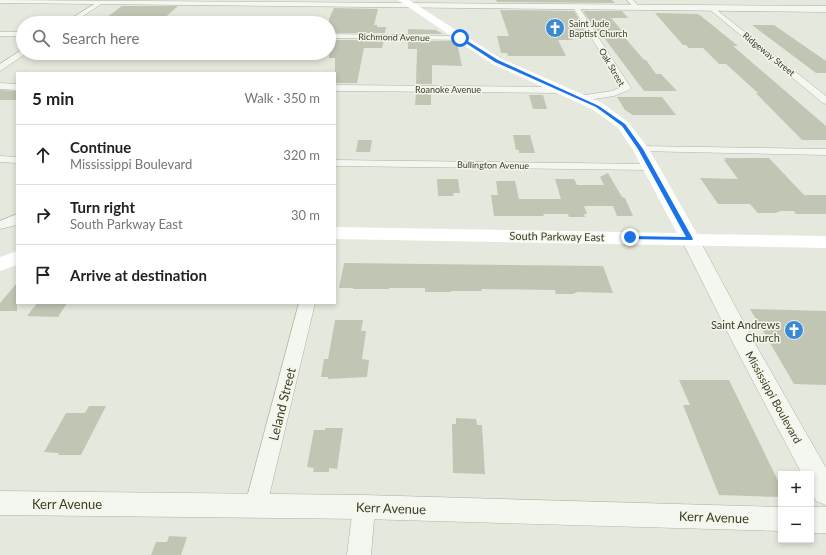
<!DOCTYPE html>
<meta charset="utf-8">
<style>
:root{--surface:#fff;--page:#f2f2f2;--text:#222;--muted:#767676;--line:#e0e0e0}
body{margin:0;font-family:Lato,sans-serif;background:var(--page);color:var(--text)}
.controls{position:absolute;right:12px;bottom:12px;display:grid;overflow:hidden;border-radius:0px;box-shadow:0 2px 6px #0003}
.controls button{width:36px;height:36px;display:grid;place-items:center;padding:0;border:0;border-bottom:1px solid var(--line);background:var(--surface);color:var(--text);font:20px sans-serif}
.stop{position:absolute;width:12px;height:12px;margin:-9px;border:3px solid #1a73e8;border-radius:50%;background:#fff}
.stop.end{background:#1a73e8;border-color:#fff;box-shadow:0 1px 4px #0008}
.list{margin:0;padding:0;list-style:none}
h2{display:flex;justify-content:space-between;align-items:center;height:52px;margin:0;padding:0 16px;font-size:17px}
h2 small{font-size:13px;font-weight:400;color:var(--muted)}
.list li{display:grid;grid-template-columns:26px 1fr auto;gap:12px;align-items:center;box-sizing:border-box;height:60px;padding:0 16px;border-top:1px solid var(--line)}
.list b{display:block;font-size:15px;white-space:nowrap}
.list p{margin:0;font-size:13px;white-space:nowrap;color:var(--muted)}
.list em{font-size:13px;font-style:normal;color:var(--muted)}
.icon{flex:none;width:22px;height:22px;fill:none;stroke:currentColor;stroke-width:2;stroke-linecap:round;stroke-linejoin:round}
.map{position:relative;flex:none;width:826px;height:555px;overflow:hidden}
.search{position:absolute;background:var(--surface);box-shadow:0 2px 6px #0003;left:16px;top:16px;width:320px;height:44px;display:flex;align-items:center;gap:10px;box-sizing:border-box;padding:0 14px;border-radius:22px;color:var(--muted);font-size:15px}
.panel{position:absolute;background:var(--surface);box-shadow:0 2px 6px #0003;left:16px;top:72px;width:320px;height:232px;border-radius:0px}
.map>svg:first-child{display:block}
.building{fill:#c1c5b4}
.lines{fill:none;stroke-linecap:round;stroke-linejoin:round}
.minor-casing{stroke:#aeb2a2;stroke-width:1}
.tertiary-casing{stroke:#aeb2a2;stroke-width:1}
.minor{fill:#f4f6f0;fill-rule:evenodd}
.tertiary{fill:#f4f6f0;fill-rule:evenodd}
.secondary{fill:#fff;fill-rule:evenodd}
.route{fill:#1a73e8}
.labels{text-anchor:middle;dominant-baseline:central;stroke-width:3;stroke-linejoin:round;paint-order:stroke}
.far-poi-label{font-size:9px;fill:#393f25;stroke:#f4f6ec;text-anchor:start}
.far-street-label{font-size:9px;fill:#393f25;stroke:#f4f6ec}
.street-label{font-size:11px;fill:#393f25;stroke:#f4f6ec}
.poi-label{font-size:11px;fill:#393f25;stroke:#f4f6ec;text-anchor:end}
.near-street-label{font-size:13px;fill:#393f25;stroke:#f4f6ec}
</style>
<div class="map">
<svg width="826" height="555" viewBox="0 0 826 555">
<rect width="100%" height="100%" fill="#e5e8dd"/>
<!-- building -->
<path class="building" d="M496 0H612L615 3 497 2Z
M122 6H178L159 23H99Z
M334 8 378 9 374 25H377V27H386L385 33H329V19Z
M500 10 574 11 588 35H570L573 40H558L566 56H508L507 53H501L497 36H509Z
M583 11H622L628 18H611L624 33H621L644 60H646L656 74H661L677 91H644L602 35H599Z
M655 13 698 14 701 16 738 46H733L826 126V140H802L756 93H758L726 64H719L703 48H689L686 45H683Z
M752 25H774L826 61V73H816Z
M408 29 436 30 443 34H408Z
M329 40H384L382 48H364L357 83H335V58H329Z
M408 41H454L457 43 462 66 432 65V83L431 84H416L417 49H408Z
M0 90 17 91V100H0Z
M416 93H431V105H415Z
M529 95H543L547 109H533Z
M617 97H662L676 115H633L625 110Z
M513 135H530L535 153H519V150H516Z
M358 140H372L370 152H356Z
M724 158H769L804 195H826V214H796L794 211H781L775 213H758L750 204H718L700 178 738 179 724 160H726Z
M608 173 622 197 625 198 633 216H617L613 206H584L587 214H584L585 217H569L568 214H543L544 216H494L491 195H498L496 181H515L519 199H561L555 179H574L577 185H604L600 177Z
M437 179H458L460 193H454L453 196H438Z
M344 263 603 266 613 293 579 292 574 293V294H556L555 290 481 289 482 291H451V292H425V288H389V289H353V288H339Z
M17 283V311H0V303Z
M37 303H67L58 317 27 316Z
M750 309 826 311V385L794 384Z
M335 320H363L361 331H366L362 359 369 360 367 377 328 379V377H321L324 359H328Z
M679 380H729L781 487V497L719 495 683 405H690Z
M89 406H106L81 455H58L59 453 44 452 66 413H85Z
M456 418 476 419 477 425H482L485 474 453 473 452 424H456Z
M325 428H343L337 469 329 468V472H313L314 468 307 467 314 430H325Z
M169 536 187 537 181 555H151L156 542H167Z"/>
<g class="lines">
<defs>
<path id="minor" d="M627 0H633L639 7 634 8Z
M99 1 104 2 73 23H64Z
M576 5 579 7 631 88 629 90 614 96 581 101 576 98 578 96 612 91 621 87 573 7Z
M709 7H713L826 96V104L823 103 709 9Z
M0 32H23V36H0Z
M329 34 460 36 464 38 460 40 329 38Z
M20 51H23V53H27L0 71V64Z
M0 83 17 84V90L0 89Z
M335 85 561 87 566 90 561 93 335 91Z
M641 146 826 149V155L637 151 635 149Z
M0 156 17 157V163L0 162Z
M335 160 650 164 654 165 656 167 654 169 650 170 335 166Z
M17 214V225L0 229V221Z
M299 303H315L267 505 264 512 256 514 248 512 245 505Z
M364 497 372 500 375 507 371 555H347L353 507 356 500Z"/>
<path id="tertiary" d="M0 0 826 6V12L0 3Z
M690 234 696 235 699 239 757 347 826 468V505L816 501 811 491V474H802L735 347 681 239 684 235Z
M0 491 364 495 781 507V531L364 519 0 515Z
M811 507H826V533H811Z"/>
</defs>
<!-- minor casing -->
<use href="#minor" class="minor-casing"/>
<!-- tertiary casing -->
<use href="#tertiary" class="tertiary-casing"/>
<!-- minor -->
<use href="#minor" class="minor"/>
<!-- tertiary -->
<use href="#tertiary" class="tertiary"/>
<!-- secondary -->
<path class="secondary" d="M398 0H409L500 58 602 103 628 122 649 149 697 234 826 236V248L335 239V227L677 233 633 150 618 128 592 109 492 64Z
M17 251V265L0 271V257Z"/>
</g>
<!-- route -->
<path class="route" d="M461 37 498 60 599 106 625 124 643 149 693 239 692 240 627 239V237L630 236 686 237 638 149 622 126 596 107 495 62 458 38Z"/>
<!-- icons -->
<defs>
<symbol id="church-disc" viewBox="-11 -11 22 22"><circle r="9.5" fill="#388ad7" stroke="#f4f6ec"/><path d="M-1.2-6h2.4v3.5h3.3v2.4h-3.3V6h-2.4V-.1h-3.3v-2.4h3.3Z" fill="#fff"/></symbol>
</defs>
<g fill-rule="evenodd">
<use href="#church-disc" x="544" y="17" width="22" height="22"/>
<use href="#church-disc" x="783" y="319" width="22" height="22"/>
</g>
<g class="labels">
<!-- far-poi labels -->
<g class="far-poi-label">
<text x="569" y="23">Saint Jude<tspan x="569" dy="10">Baptist Church</tspan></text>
</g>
<!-- far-street labels -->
<g class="far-street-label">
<text transform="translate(394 37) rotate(1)">Richmond Avenue</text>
<text transform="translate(769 54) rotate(39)">Ridgeway Street</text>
<text transform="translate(612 67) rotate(60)">Oak Street</text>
<text x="448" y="89">Roanoke Avenue</text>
<text transform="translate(493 165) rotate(1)">Bullington Avenue</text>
</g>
<!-- street labels -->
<g class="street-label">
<text transform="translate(557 236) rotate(1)">South Parkway East</text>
<text transform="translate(774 397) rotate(61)">Mississippi Boulevard</text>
</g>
<!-- poi labels -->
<g class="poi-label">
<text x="780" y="324">Saint Andrews<tspan x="780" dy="13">Church</tspan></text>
</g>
<!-- near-street labels -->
<g class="near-street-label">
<text transform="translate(282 404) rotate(-76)">Leland Street</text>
<text x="67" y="504">Kerr Avenue</text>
<text transform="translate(391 508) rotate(2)">Kerr Avenue</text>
<text transform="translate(714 517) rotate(2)">Kerr Avenue</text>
</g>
</g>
</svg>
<div class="controls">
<button>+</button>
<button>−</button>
</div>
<div class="stop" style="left:460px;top:38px"></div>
<div class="stop end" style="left:630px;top:237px"></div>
<div class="search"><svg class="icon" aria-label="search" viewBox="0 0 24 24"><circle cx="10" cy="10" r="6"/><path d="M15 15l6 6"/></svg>Search here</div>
<section class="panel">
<h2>5 min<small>Walk · 350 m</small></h2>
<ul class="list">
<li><svg class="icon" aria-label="ahead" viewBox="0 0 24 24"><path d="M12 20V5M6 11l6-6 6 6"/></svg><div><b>Continue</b><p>Mississippi Boulevard</p></div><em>320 m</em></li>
<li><svg class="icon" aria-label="right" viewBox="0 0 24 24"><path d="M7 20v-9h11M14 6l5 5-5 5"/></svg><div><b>Turn right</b><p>South Parkway East</p></div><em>30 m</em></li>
<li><svg class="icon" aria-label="arrive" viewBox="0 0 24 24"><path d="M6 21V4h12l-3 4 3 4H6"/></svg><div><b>Arrive at destination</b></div></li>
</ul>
</section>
</div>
